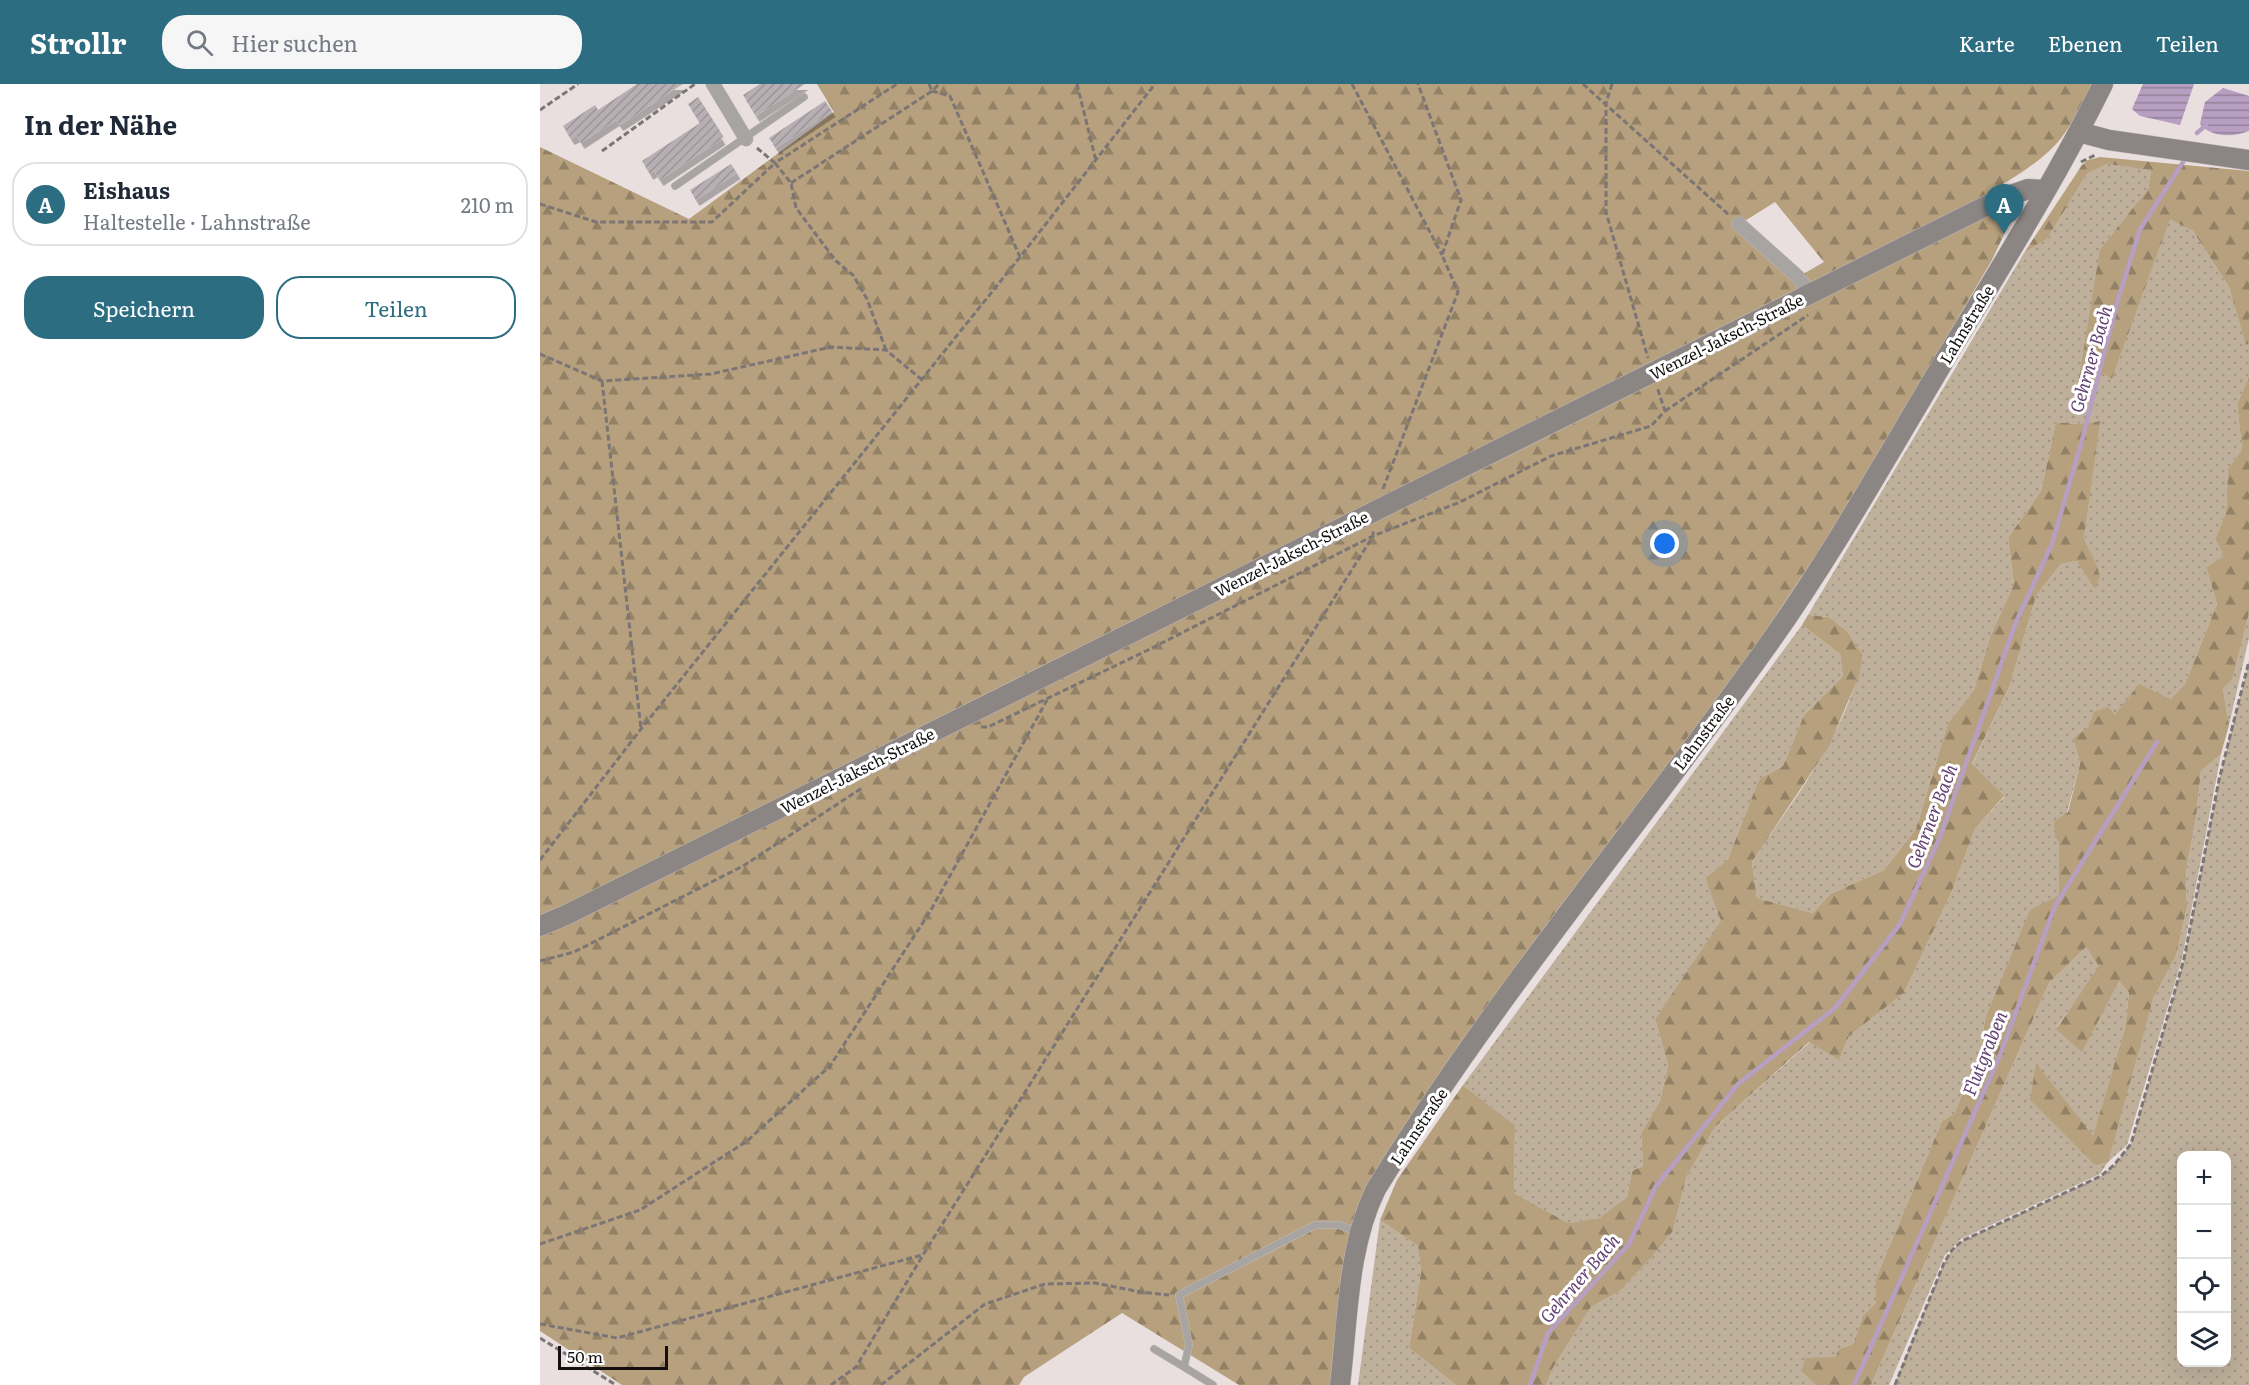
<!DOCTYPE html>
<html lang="de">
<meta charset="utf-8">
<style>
:root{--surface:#fff;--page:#f6f6f7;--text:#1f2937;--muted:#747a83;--line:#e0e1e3;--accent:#2d6d81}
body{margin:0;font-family:Literata,serif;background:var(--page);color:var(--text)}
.controls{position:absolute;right:18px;bottom:18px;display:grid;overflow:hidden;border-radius:12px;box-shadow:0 6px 24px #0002}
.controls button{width:54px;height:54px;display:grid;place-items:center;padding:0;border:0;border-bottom:2px solid var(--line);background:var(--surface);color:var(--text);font:30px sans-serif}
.scale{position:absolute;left:18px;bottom:15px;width:110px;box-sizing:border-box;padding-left:6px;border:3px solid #141010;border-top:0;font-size:16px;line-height:21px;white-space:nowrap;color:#141010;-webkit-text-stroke:4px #fff;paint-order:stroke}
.you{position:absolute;left:1125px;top:460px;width:21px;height:21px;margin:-15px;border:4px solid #fff;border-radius:50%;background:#1a73e8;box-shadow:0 0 0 9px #1a73e833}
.badge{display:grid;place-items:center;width:39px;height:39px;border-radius:50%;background:var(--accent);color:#fff;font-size:20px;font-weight:700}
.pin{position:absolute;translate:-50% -50px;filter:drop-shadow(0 2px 3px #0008)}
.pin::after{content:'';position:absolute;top:32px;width:21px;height:18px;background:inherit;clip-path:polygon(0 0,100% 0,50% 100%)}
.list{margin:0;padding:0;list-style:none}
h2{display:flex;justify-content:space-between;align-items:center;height:78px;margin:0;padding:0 24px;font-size:26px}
h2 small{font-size:20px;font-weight:400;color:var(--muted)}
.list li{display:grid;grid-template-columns:39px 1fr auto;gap:18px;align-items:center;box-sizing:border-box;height:84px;margin:0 12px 12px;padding:0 12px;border:2px solid var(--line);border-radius:24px}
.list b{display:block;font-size:22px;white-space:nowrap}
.list p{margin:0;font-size:20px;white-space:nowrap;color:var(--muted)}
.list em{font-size:20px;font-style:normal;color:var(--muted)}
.actions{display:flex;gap:12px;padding:18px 24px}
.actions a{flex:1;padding:14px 0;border:2px solid var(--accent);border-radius:24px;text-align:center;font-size:21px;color:var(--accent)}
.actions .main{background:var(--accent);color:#fff}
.icon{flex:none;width:33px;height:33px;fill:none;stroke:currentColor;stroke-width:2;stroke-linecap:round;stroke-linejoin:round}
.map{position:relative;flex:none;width:1709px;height:1301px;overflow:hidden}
header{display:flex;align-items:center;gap:36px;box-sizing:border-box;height:84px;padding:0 30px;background:var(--accent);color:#fff}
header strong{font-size:28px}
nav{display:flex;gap:33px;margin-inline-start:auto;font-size:21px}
.search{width:420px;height:54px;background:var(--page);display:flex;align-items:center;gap:15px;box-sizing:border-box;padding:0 21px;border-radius:24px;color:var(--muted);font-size:22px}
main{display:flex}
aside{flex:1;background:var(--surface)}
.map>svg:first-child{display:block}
.green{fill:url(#green-dots);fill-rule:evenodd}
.forest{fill:url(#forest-firs);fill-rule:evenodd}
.water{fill:url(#water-rules)}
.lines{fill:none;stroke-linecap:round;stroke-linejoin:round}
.stream{stroke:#b79fc1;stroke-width:4.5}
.building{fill:url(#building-hatch);filter:url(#shadow)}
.lane-casing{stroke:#c3baba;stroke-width:8}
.street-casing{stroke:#c3baba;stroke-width:15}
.secondary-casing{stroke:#c3baba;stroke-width:21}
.path{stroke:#7c7575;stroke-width:3;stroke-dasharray:6 3;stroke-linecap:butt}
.lane{stroke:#a8a4a2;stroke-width:7}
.street{stroke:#a8a4a2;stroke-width:14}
.secondary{stroke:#8b8684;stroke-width:20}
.labels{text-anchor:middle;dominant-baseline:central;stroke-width:6;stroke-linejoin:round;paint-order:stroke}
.street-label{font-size:16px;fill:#141010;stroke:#fff}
.water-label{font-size:18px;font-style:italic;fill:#644373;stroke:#fff}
</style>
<header>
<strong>Strollr</strong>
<div class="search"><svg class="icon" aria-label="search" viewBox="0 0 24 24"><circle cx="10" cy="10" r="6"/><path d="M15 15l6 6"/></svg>Hier suchen</div>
<nav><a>Karte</a><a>Ebenen</a><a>Teilen</a></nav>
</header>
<main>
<aside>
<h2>In der Nähe<small></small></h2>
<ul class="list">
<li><span class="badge">A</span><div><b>Eishaus</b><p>Haltestelle · Lahnstraße</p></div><em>210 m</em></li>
</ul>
<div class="actions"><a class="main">Speichern</a><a>Teilen</a></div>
</aside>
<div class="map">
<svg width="1709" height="1301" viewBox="0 0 1709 1301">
<defs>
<pattern id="green-dots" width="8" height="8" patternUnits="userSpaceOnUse" patternTransform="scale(1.5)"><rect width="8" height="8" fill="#beb09b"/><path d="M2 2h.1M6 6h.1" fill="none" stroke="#a29684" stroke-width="1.8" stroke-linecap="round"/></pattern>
<pattern id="forest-firs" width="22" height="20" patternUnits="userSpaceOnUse" patternTransform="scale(1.5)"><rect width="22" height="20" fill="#b6a07d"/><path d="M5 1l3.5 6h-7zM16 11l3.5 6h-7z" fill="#938165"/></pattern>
<pattern id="water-rules" width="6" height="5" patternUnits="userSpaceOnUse" patternTransform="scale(1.5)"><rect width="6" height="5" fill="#b79fc1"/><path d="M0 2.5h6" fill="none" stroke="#94809b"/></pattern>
<pattern id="building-hatch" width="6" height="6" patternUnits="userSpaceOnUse" patternTransform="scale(1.5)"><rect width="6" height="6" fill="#b7afb3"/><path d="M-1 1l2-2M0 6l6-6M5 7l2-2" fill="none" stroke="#9c9699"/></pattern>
<filter id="shadow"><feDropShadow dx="3.5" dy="6" stdDeviation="0" flood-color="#0004"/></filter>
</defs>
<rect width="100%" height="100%" fill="#e9dfdf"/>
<!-- green -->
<path class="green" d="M1567 80 1611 85 1608 105 1560 165 1564 291 1572 295 1630 134 1653 147 1689 203 1706 260 1709 259V293L1697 320 1702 365 1688 385 1686 429 1675 455 1684 472 1666 483 1677 520 1645 600 1630 615 1575 631 1533 654 1540 680 1519 758V811L1445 935 1441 965 1414 1030 1402 1037 1336 1194V1219L1323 1231 1313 1260 1299 1265 1295 1273 1261 1287 1276 1301H1006L1013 1284 1051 1223 1080 1207 1112 1173 1133 1147 1146 1094 1175 1043 1270 958 1299 976 1309 952 1364 909 1412 807 1435 745 1464 713 1432 681 1470 601 1496 512 1521 480 1537 477 1556 479 1544 456 1559 337 1537 340 1516 338 1501 407 1468 454 1474 500 1450 553 1434 606 1408 639 1376 745 1344 786 1290 810 1273 829 1217 814 1212 778C1255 713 1307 649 1323 571L1307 547 1289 533 1268 531 1484 169 1507 155 1547 90Z
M1709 529V554L1689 641 1683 605 1693 594Z
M1262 541 1300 570 1303 592 1264 631 1243 682 1219 695 1188 775 1165 794 1182 837 1115 935 1128 981 1120 1017 1101 1049 1103 1082 1092 1087 1087 1113 1059 1134 1028 1139 974 1109 975 1041 923 1001Z
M1709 577V1301H1354L1404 1179 1412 1166 1422 1157 1561 1092 1574 1081 1591 1060 1644 875 1679 696ZM1642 1072H1686V1278H1642Z
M1681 670 1642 875 1587 1061 1568 1078 1560 1090 1421 1155 1405 1171 1349 1301H1331L1509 899 1546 863 1560 882 1516 944 1579 897 1589 909 1585 944 1553 1053 1555 1081 1613 915 1636 872 1647 823 1646 787 1656 734 1661 687Z
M840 1136 878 1162 881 1188 869 1264 916 1301H818Z"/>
<!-- forest -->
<path class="forest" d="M277 0H1552C1543 18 1534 37 1522 53 1505 75 1478 91 1455 105L1458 121 1477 117 1480 120V129L1476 136 1469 140 1452 176 1301 433 1217 560 970 892 847 1069 792 1301H699L582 1229 484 1293 479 1301H82L0 1247V63L149 135 294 28ZM1235 118 1284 178 1258 193 1200 140Z
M1560 73 1709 87V259L1706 261 1689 203 1653 147 1630 135 1572 295 1564 291 1539 294 1560 165 1608 105 1611 86 1567 80 1547 90 1507 155 1484 169 1542 81 1548 76Z
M1709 293V529L1693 594 1683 605 1689 641 1681 670 1661 687 1656 734 1646 787 1647 823 1636 872 1613 915 1568 1078 1555 1081 1490 1016 1496 979 1553 1052 1585 944 1589 909 1579 897 1542 968 1516 945 1559 882 1546 863 1509 899 1331 1301H1276L1261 1287 1266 1274 1295 1273 1299 1265 1313 1260 1323 1231 1336 1219V1194L1402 1037 1414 1030 1441 965 1445 935 1490 826 1519 811V758L1515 753 1514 738 1528 728 1540 680 1533 654 1548 644 1554 628 1568 623 1575 631 1599 600 1630 615 1645 600 1677 520 1666 483 1684 472 1675 455 1686 429 1688 385 1702 365 1697 320Z
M1560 337 1544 455 1556 479 1560 493 1555 505 1537 477 1521 480 1496 512 1470 601 1432 680 1464 712 1435 745 1412 807 1364 909 1309 952 1299 976 1269 958 1175 1043 1146 1094 1133 1147 1112 1173 1080 1207 1051 1223 1013 1284 1006 1301H916L869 1264 881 1188 878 1162 840 1136 857 1096 923 1001 975 1041 974 1109 1028 1139 1059 1134 1087 1113 1092 1087 1103 1082 1101 1049 1120 1017 1128 981 1115 935 1181 837 1165 794 1188 775 1219 695 1243 682 1264 631 1303 592 1300 570 1262 541 1268 531 1289 533 1307 547 1323 571 1319 592 1289 662 1212 778 1217 814 1273 829 1290 810 1344 786 1376 745 1408 639 1434 606 1450 553 1474 500 1468 454 1501 407 1516 338 1537 340Z"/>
<!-- water -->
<path class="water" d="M1603 0H1654L1640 41 1600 32 1592 25Z
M1683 4 1709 12V47C1694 53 1671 54 1660 40L1665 18Z"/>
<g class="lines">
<!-- stream -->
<path class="stream" d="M1657 49 1666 41
M990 1301 1008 1249 1089 1160 1116 1102 1198 1000 1295 924 1360 840 1400 753 1476 538 1512 460 1541 360 1578 216 1600 145 1647 72
M1314 1301 1460 971 1515 822 1617 658"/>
</g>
<!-- building -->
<path class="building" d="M97 0H143L80 41 76 36 41 59 37 52 31 55 23 42 55 21 58 26Z
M220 0H265L216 32 203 11Z
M158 13 180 47 178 48 182 55 120 96 114 87 110 90 102 77 160 39 148 20Z
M285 17 292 27 236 64 229 54Z
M191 80 197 89 156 116 150 106Z"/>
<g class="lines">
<defs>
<path id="lane" d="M135 102 264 13
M614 1265 644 1283
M673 1301 644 1283 649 1261 639 1211 775 1141H799L819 1148"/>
<path id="street" d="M173 0 206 55
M1199 140 1258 193 1270 210"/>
<path id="secondary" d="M1539 48 1569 56 1709 76
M0 842 26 831 1460 115 1488 105 1505 106
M800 1301C808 1237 807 1164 836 1105 952 916 1096 746 1225 565 1291 473 1346 374 1404 277 1459 186 1516 95 1563 0"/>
</defs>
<!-- lane casing -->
<use href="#lane" class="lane-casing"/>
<!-- street casing -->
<use href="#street" class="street-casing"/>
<!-- secondary casing -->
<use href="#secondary" class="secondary-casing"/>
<!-- path -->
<path class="path" d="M389 0 392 7
M537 0 556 77
M812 0 902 171
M1043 0 1189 131
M1072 0 1066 19V128L1108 274
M392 7 410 12 480 173
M0 26 38 0
M217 64 235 79 357 0
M62 67 155 0
M1541 78 1557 70
M251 99 392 7 399 0
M0 120 56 138H172L235 79 251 99 256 124 296 177 313 191 327 215 346 266
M0 270 62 297 171 290 291 263 346 266 381 295
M62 297 101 645
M1125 327 1268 231
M843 405 918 208 902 171 921 116 878 0
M441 643H448L608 566 833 452 920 418 1011 372 1111 342 1125 327 1117 303
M0 776 101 645 480 173 615 0
M0 877 34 868 203 782 322 704
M0 1160 100 1126 207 1057 290 982 391 826 507 616
M0 1240 77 1254 382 1171
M0 1254 76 1301
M291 1301 316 1283 383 1171 833 452V446
M341 1301 445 1220 505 1200 555 1199 601 1208 629 1211
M1355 1301 1404 1179 1412 1166 1422 1157 1561 1092 1574 1081 1591 1060 1644 875 1679 696 1709 577"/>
<!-- lane -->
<use href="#lane" class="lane"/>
<!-- street -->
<use href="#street" class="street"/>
<!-- secondary -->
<use href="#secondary" class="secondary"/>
</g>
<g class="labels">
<!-- street labels -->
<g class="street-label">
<text transform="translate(1426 240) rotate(-59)">Lahnstraße</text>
<text transform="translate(1186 252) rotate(-27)">Wenzel-Jaksch-Straße</text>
<text transform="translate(751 469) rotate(-27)">Wenzel-Jaksch-Straße</text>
<text transform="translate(1163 648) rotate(-53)">Lahnstraße</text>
<text transform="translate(317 686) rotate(-27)">Wenzel-Jaksch-Straße</text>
<text transform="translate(878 1042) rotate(-56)">Lahnstraße</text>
</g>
<!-- water labels -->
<g class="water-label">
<text transform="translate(1550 275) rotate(-74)">Gehrner Bach</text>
<text transform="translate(1391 732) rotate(-69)">Gehrner Bach</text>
<text transform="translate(1444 969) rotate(-68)">Flutgraben</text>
<text transform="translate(1039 1194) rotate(-49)">Gehrner Bach</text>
</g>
</g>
</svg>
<div class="controls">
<button>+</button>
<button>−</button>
<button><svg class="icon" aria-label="locate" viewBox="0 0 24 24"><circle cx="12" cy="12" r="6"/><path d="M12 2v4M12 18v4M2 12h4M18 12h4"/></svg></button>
<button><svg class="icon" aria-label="layers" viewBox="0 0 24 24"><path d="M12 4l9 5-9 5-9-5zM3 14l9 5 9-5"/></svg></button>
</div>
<div class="scale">50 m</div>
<div class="you"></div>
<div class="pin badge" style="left:1464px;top:150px">A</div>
</div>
</main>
